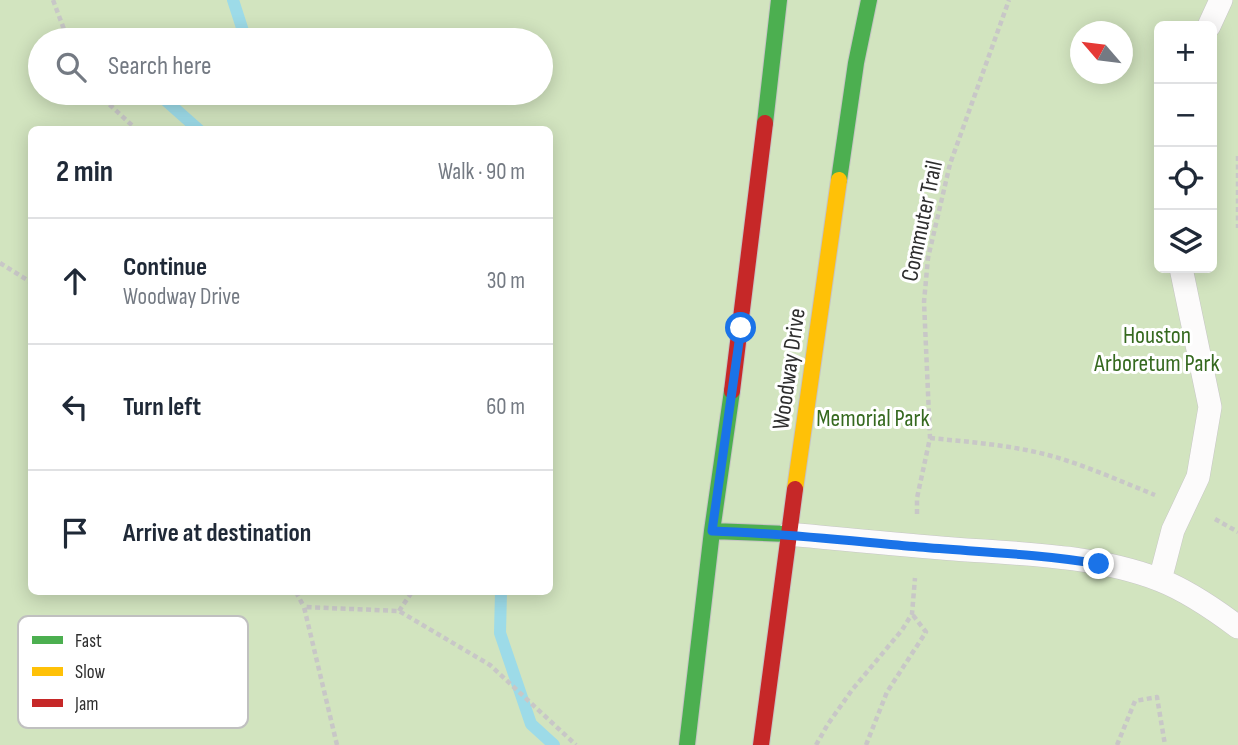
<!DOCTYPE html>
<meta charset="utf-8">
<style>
:root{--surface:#fff;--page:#f6f6f7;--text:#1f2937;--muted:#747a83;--line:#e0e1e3}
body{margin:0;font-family:"Sofia Sans Condensed",sans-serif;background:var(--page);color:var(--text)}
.controls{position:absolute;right:21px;top:21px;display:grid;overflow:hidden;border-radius:10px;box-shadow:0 4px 18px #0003}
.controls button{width:63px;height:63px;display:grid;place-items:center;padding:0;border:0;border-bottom:2px solid var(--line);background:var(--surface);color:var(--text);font:35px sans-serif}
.compass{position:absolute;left:1070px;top:21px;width:63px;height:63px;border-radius:50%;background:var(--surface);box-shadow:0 4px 18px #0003;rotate:298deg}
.stop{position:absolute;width:21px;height:21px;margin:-16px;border:5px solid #1a73e8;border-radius:50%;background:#fff}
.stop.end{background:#1a73e8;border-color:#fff;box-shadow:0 2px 7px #0008}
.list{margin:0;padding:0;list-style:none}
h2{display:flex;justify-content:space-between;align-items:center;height:91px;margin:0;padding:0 28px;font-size:30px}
h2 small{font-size:23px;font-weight:400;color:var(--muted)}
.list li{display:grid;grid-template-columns:46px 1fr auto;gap:21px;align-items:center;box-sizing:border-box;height:126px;padding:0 28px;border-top:2px solid var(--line)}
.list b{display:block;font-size:26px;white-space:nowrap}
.list p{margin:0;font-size:23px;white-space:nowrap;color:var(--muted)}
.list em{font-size:23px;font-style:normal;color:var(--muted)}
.icon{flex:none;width:38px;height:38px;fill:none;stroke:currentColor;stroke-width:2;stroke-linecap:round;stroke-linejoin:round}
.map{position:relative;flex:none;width:1238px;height:745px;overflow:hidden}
.search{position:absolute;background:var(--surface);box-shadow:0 4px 18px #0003;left:28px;top:28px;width:525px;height:77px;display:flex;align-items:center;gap:18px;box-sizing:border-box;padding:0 24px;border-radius:38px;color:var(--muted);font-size:26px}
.panel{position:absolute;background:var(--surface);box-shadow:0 4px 18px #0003;left:28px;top:126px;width:525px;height:469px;border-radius:10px}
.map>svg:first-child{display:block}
.green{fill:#d2e4bf;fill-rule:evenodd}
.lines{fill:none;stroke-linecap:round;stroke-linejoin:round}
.stream{stroke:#9ddbe8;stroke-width:12}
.lane-casing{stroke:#c7c6c6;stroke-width:24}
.fast-casing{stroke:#c6c4c4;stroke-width:18}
.slow-casing{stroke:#c6c4c4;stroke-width:18}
.jam-casing{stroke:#c6c4c4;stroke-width:18}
.path{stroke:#c8c7c7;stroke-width:4.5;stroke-dasharray:5 3.5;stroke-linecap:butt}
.lane{stroke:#fcfbfb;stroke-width:23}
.fast{stroke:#4caf50;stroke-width:16}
.slow{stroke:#ffc107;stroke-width:16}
.jam{stroke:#c62828;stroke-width:16}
.route{stroke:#1a73e8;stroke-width:9}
.labels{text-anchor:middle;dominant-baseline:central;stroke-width:6;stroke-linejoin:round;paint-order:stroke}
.street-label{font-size:24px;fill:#2e2e2e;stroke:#fff}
.park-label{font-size:24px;fill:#35691f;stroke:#fff}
.key{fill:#fff;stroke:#c0c0c0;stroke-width:2}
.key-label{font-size:19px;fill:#2e2e2e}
</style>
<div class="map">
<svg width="1238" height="745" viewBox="0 0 1238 745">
<rect width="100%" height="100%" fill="#ebe7e4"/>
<!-- green -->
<path class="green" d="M0 0H1238V745H0ZM1159 26H1212V268H1159ZM1080 32H1122V74H1080ZM40 40H541V93H40ZM32 130H550V592H32Z"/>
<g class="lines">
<!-- stream -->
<path class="stream" d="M233 0 244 34 237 40
M163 93V98L199 130
M501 592 500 633 531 724 554 745"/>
<defs>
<path id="lane" d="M1209 26 1221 0
M788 534C843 539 898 545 954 549 1022 554 1095 555 1160 580 1188 591 1214 609 1238 627
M1160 580 1173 530 1198 477 1210 407 1181 268"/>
<path id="fast" d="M765 123 779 0
M839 180 856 63 869 0
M712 531 788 534
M687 745 712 531 732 391"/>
<path id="slow" d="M795 489 839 180"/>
<path id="jam" d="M732 391 765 123
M761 745 795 489"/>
</defs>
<!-- lane casing -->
<use href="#lane" class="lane-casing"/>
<!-- fast casing -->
<use href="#fast" class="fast-casing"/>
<!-- slow casing -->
<use href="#slow" class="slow-casing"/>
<!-- jam casing -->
<use href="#jam" class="jam-casing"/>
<!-- path -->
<path class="path" d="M53 0 68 40
M97 93 137 130
M1238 156V228
M0 263 32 283
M930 438C970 442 1010 445 1048 455 1085 465 1120 481 1155 495
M917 514V498L930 438 924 302 928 258 950 164 1009 0
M1215 519 1238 532
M296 592 304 607
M399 611 412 592
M337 745 304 607 399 611 490 665 576 745
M816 745 828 724 852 690 902 630 912 614 915 578
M866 745 887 692 926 632 912 614
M1117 745 1135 701 1157 697 1165 745"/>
<!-- lane -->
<use href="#lane" class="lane"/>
<!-- fast -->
<use href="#fast" class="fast"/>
<!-- slow -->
<use href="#slow" class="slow"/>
<!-- jam -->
<use href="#jam" class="jam"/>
</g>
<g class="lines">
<!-- route -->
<path class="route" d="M741 328 712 531C781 533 850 541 919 547 979 552 1040 554 1099 564"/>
</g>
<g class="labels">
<!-- street labels -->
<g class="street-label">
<text transform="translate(922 221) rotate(-78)">Commuter Trail</text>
<text transform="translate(789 369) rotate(-82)">Woodway Drive</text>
</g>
<!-- park labels -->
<g class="park-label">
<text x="1157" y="335">Houston<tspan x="1157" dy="28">Arboretum Park</tspan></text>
<text x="873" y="418">Memorial Park</text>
</g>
</g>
<!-- legend -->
<rect x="18" y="616" width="230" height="112" rx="10" class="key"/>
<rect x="32" y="636" width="31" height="8" fill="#4caf50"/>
<rect x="32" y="667" width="31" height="9" fill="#ffc107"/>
<rect x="32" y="699" width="31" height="8" fill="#c62828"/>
<g class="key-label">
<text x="75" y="647">Fast</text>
<text x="75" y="678">Slow</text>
<text x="75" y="710">Jam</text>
</g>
</svg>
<div class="controls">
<button>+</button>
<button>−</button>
<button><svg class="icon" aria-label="locate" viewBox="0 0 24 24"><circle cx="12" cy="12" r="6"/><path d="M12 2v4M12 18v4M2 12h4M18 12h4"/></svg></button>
<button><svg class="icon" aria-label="layers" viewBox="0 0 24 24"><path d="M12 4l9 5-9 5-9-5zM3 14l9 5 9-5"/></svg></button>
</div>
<svg class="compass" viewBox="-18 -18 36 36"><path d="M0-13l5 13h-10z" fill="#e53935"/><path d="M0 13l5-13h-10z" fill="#747a83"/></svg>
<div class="stop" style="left:741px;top:328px"></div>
<div class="stop end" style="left:1099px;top:564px"></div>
<div class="search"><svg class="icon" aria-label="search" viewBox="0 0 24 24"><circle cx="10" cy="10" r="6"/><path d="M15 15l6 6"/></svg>Search here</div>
<section class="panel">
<h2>2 min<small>Walk · 90 m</small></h2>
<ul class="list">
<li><svg class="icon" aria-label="ahead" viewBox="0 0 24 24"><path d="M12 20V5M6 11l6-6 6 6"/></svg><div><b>Continue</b><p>Woodway Drive</p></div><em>30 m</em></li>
<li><svg class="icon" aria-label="left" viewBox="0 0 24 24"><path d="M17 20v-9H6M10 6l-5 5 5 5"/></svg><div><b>Turn left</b></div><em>60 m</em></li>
<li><svg class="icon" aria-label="arrive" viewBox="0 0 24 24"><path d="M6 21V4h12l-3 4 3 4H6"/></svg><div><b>Arrive at destination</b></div></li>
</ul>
</section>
</div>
